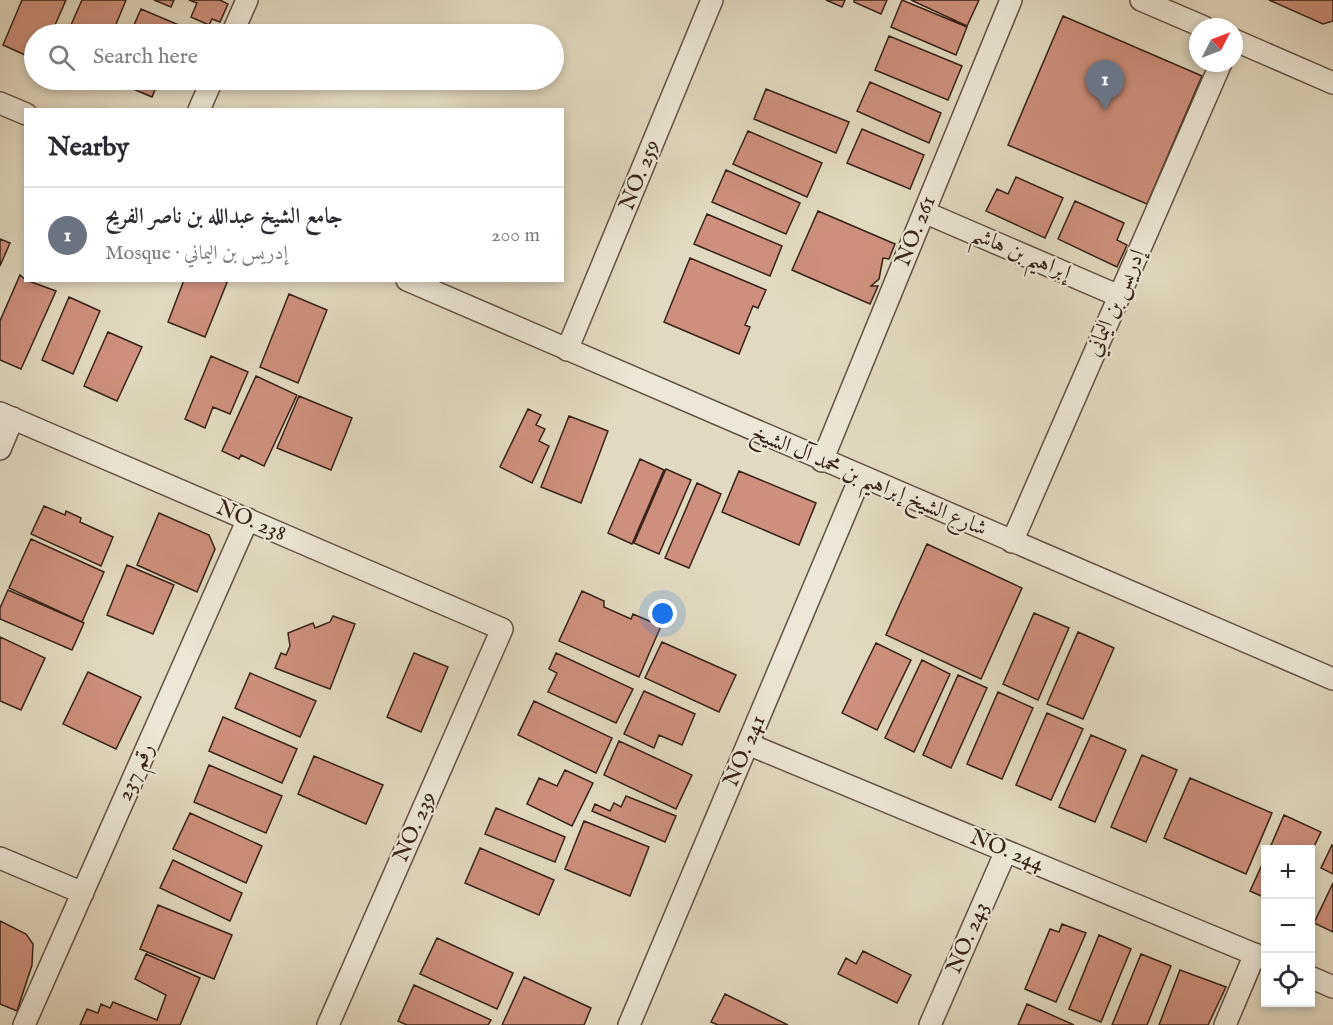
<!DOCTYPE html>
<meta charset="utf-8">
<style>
:root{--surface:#fff;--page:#f7f7f7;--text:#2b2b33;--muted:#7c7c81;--line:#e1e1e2;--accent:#8f2418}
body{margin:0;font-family:"IM FELL English",Amiri,serif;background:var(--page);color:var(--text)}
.controls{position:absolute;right:18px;bottom:18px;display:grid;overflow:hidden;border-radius:0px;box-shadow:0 3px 9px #0003}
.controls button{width:54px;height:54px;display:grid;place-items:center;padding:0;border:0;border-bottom:2px solid var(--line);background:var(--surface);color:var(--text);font:30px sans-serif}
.compass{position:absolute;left:1189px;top:18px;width:54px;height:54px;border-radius:50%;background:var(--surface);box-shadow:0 3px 9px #0003;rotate:48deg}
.you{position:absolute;left:663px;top:614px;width:21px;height:21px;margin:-15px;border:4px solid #fff;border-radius:50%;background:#1a73e8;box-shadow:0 0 0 9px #1a73e833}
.badge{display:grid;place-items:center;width:39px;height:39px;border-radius:50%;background:var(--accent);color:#fff;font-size:20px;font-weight:700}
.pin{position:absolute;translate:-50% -50px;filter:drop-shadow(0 2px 3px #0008)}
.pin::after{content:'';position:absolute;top:32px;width:21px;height:18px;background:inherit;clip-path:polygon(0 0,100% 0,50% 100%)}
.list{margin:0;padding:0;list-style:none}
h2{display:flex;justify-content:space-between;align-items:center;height:78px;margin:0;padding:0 24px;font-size:26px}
h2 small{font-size:20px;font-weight:400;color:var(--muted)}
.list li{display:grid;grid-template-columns:39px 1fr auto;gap:18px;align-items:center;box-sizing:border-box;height:96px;padding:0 24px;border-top:2px solid var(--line)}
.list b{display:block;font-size:22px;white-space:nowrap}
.list p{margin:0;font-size:20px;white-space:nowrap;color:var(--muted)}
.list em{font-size:20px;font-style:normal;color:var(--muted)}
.icon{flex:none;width:33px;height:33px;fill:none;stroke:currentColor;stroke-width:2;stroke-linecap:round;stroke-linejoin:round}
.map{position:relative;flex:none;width:1333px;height:1025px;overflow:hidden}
.search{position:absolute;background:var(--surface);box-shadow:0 3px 9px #0003;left:24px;top:24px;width:540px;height:66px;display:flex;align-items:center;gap:15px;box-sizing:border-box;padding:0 21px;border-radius:33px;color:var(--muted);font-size:22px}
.panel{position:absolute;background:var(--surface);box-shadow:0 3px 9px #0003;left:24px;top:108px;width:540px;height:174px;border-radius:0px}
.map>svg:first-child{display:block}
.building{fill:#ce907c;stroke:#382319;stroke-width:1.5}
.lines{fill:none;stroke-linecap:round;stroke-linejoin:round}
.minor-casing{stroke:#625143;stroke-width:24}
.minor{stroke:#ece7d6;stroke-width:21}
.labels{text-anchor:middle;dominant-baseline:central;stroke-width:4.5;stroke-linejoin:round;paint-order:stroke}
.street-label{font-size:22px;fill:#382319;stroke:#ece7d6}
</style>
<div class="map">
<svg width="1333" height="1025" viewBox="0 0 1333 1025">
<rect width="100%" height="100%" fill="#e2dac0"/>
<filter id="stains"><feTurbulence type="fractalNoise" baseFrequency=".00333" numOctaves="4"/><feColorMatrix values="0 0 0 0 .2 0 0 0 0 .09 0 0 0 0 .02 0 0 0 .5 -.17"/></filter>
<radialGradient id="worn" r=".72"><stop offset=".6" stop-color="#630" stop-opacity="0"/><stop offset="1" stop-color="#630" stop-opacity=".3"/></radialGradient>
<!-- building -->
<path class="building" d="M22 0H66L51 34H34V59L3 45Z
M82 0H126L112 34H67Z
M154 0H174L171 7Z
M189 0H220L228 4 220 22 212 19 209 25 191 17 197 3Z
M826 0H845L842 7Z
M854 0H887L881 14 854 2Z
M902 0 967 27 956 55 891 27Z
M911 0H979L967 26Z
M1269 0H1333V21L1323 24Z
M141 9 200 34H130Z
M1063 16 1202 76 1147 204 1008 145Z
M889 36 962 66 948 100 875 70Z
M112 80H159L152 97Z
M870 82 941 113 929 143 857 111Z
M766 89 849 122 836 153 754 119Z
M862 129 924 155 910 189 847 163Z
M748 131 822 163 807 197 733 164Z
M726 170 800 203 786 234 712 202Z
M1016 177 1063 198 1045 238 986 211 997 189 1008 194Z
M1075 201 1124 223 1117 240 1127 245 1117 267 1058 239Z
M818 211 895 244 889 259 883 258 879 279 871 286H878L870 304 792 270Z
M707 214 782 246 770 276 694 244Z
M0 239 10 243 0 266Z
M690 258 766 290 758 308 753 306 745 325 750 327 739 354 664 322Z
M20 275 26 280 56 291 21 369 0 360V321Z
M184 280H228L205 337 168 322Z
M289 294 327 310 298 383 260 367Z
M69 297 100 311 73 374 42 360Z
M108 332 142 347 117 401 84 386Z
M211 356 248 372 230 414 213 407 205 428 185 419Z
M256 376 297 395 264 466 241 455 239 459 222 451Z
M299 396 352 418 331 470 277 448Z
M528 409 541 415 536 425 545 429 539 441 549 446 532 483 500 467Z
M569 416 608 431 581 503 541 487Z
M640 459 664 470 632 544 608 533Z
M666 469 691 480 659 554 634 543Z
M739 471 816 503 799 545 722 512Z
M697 483 721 494 689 568 665 558Z
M44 506 65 515 66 511 81 518 80 522 113 537 101 566 31 534Z
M159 513 209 535 215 549 197 592 137 565Z
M31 539 104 572 82 622 9 588Z
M927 544 1022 588 981 679 886 635Z
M127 565 174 585 153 634 107 615Z
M8 590 84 623 72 650 0 619V608Z
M582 591 604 601V607L631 619 633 614 661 626 639 677 559 641Z
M1034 613 1069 628 1038 700 1003 684Z
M333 616 355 624 330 689 275 668 281 653 286 655 290 646 288 633 313 623 315 628 330 622Z
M1078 632 1114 648 1083 719 1047 704Z
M0 637 45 658 21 710 0 701Z
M662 642 736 675 719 712 645 678Z
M876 643 911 660 877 730 842 713Z
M414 653 448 667 421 732 387 717Z
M556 653 633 689 616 723 548 692 557 673 549 669Z
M922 660 950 674 914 752 885 738Z
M88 672 141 697 116 749 63 724Z
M250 673 316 701 300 737 235 708Z
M958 675 987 688 951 768 923 755Z
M644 691 695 714 682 745 659 735 654 748 624 734Z
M998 692 1033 708 1002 779 967 764Z
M534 701 612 738 596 773 518 735Z
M1047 713 1083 729 1051 800 1016 785Z
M223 717 297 749 282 783 209 751Z
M1091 735 1126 750 1095 822 1059 807Z
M619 741 692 775 676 809 604 775Z
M1142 755 1177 770 1146 842 1111 827Z
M314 756 383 785 366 824 298 794Z
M209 765 282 796 266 833 194 802Z
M565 770 593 783 572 826 527 804 539 778 557 786Z
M1190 778 1272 813 1246 874 1164 838Z
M626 796 676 816 665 842 592 811 595 804 610 811 614 803 621 807Z
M496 808 565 837 555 862 485 834Z
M190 813 262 846 246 883 173 849Z
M1284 815 1321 832 1310 855V850H1269Z
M584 821 649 847 630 896 565 869Z
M1332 845 1333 846V874L1321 868Z
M480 848 554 880 539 915 465 883Z
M1266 856V898L1250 891Z
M173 860 242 893 230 921 160 888Z
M1333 883V932L1314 923Z
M158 905 232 935 214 979 140 949Z
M0 921 26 934 33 944 32 965 17 1011 0 1004Z
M1062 924 1086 933 1056 1002 1025 989 1050 929 1059 932Z
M1099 935 1131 949 1101 1022 1069 1009Z
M437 938 513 973 497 1009 420 974Z
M863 951 911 975 897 1003 838 974 846 958 856 964Z
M146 954 200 978 180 1025H80L87 1009 98 1013 101 1004 110 1008 113 1002 157 1020 166 995 135 979Z
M1141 954 1171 966 1147 1025H1112Z
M1180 970 1226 987 1208 1025H1159Z
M524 977 591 1008 584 1025H502Z
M414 985 491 1020 488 1025H407L398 1021Z
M725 994 788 1025H718L711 1022Z
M1027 1004 1074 1025H1018Z"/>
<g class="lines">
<defs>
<path id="minor" d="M1141 0 1204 27
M232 34 247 0
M1234 40 1333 83
M0 103 26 114
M199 110 212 80
M924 212 1119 296
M407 280 1333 679
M567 350 712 0
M0 413 502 629 328 1025
M0 449 13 418
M822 461 1011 0
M1012 542 1221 63
M748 744 1266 959
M0 858 83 893
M1310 977 1333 987
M24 1025 248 519
M629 1025 860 478
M930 1025 1006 851
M1225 1025 1255 954"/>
</defs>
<!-- minor casing -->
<use href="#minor" class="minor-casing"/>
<!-- minor -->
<use href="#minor" class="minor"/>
</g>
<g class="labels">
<!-- street labels -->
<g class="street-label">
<text transform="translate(640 175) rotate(-68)">NO. 259</text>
<text transform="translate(916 231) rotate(-68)">NO. 261</text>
<text transform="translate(1021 254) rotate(23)">إبراهيم بن هاشم</text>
<text transform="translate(1116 303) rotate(-66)">إدريس بن اليماني</text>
<text transform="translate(869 481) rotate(23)">شارع الشيخ إبراهيم بن محمد آل الشيخ</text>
<text transform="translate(251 521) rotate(23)">NO. 238</text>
<text transform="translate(745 751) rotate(-67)">NO. 241</text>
<text transform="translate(136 772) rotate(-66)">رقم 237</text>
<text transform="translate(415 827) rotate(-66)">NO. 239</text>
<text transform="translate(1007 851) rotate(22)">NO. 244</text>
<text transform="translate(968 938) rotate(-67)">NO. 243</text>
</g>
</g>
<rect width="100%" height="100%" filter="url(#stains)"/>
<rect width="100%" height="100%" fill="url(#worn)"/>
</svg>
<div class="controls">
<button>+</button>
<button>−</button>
<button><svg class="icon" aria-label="locate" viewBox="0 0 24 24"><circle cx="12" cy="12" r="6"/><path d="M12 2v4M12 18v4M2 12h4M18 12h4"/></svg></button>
</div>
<svg class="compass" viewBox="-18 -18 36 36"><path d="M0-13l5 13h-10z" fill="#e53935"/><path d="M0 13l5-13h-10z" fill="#7c7c81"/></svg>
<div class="you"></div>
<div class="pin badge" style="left:1105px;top:110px;background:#6b7280">1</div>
<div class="search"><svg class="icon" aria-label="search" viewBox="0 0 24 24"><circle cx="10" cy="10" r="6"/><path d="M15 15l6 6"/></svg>Search here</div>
<section class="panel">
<h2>Nearby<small></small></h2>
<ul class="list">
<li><span class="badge" style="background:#6b7280">1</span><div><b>جامع الشيخ عبدالله بن ناصر الفريح</b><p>Mosque · إدريس بن اليماني</p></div><em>200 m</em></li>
</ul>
</section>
</div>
